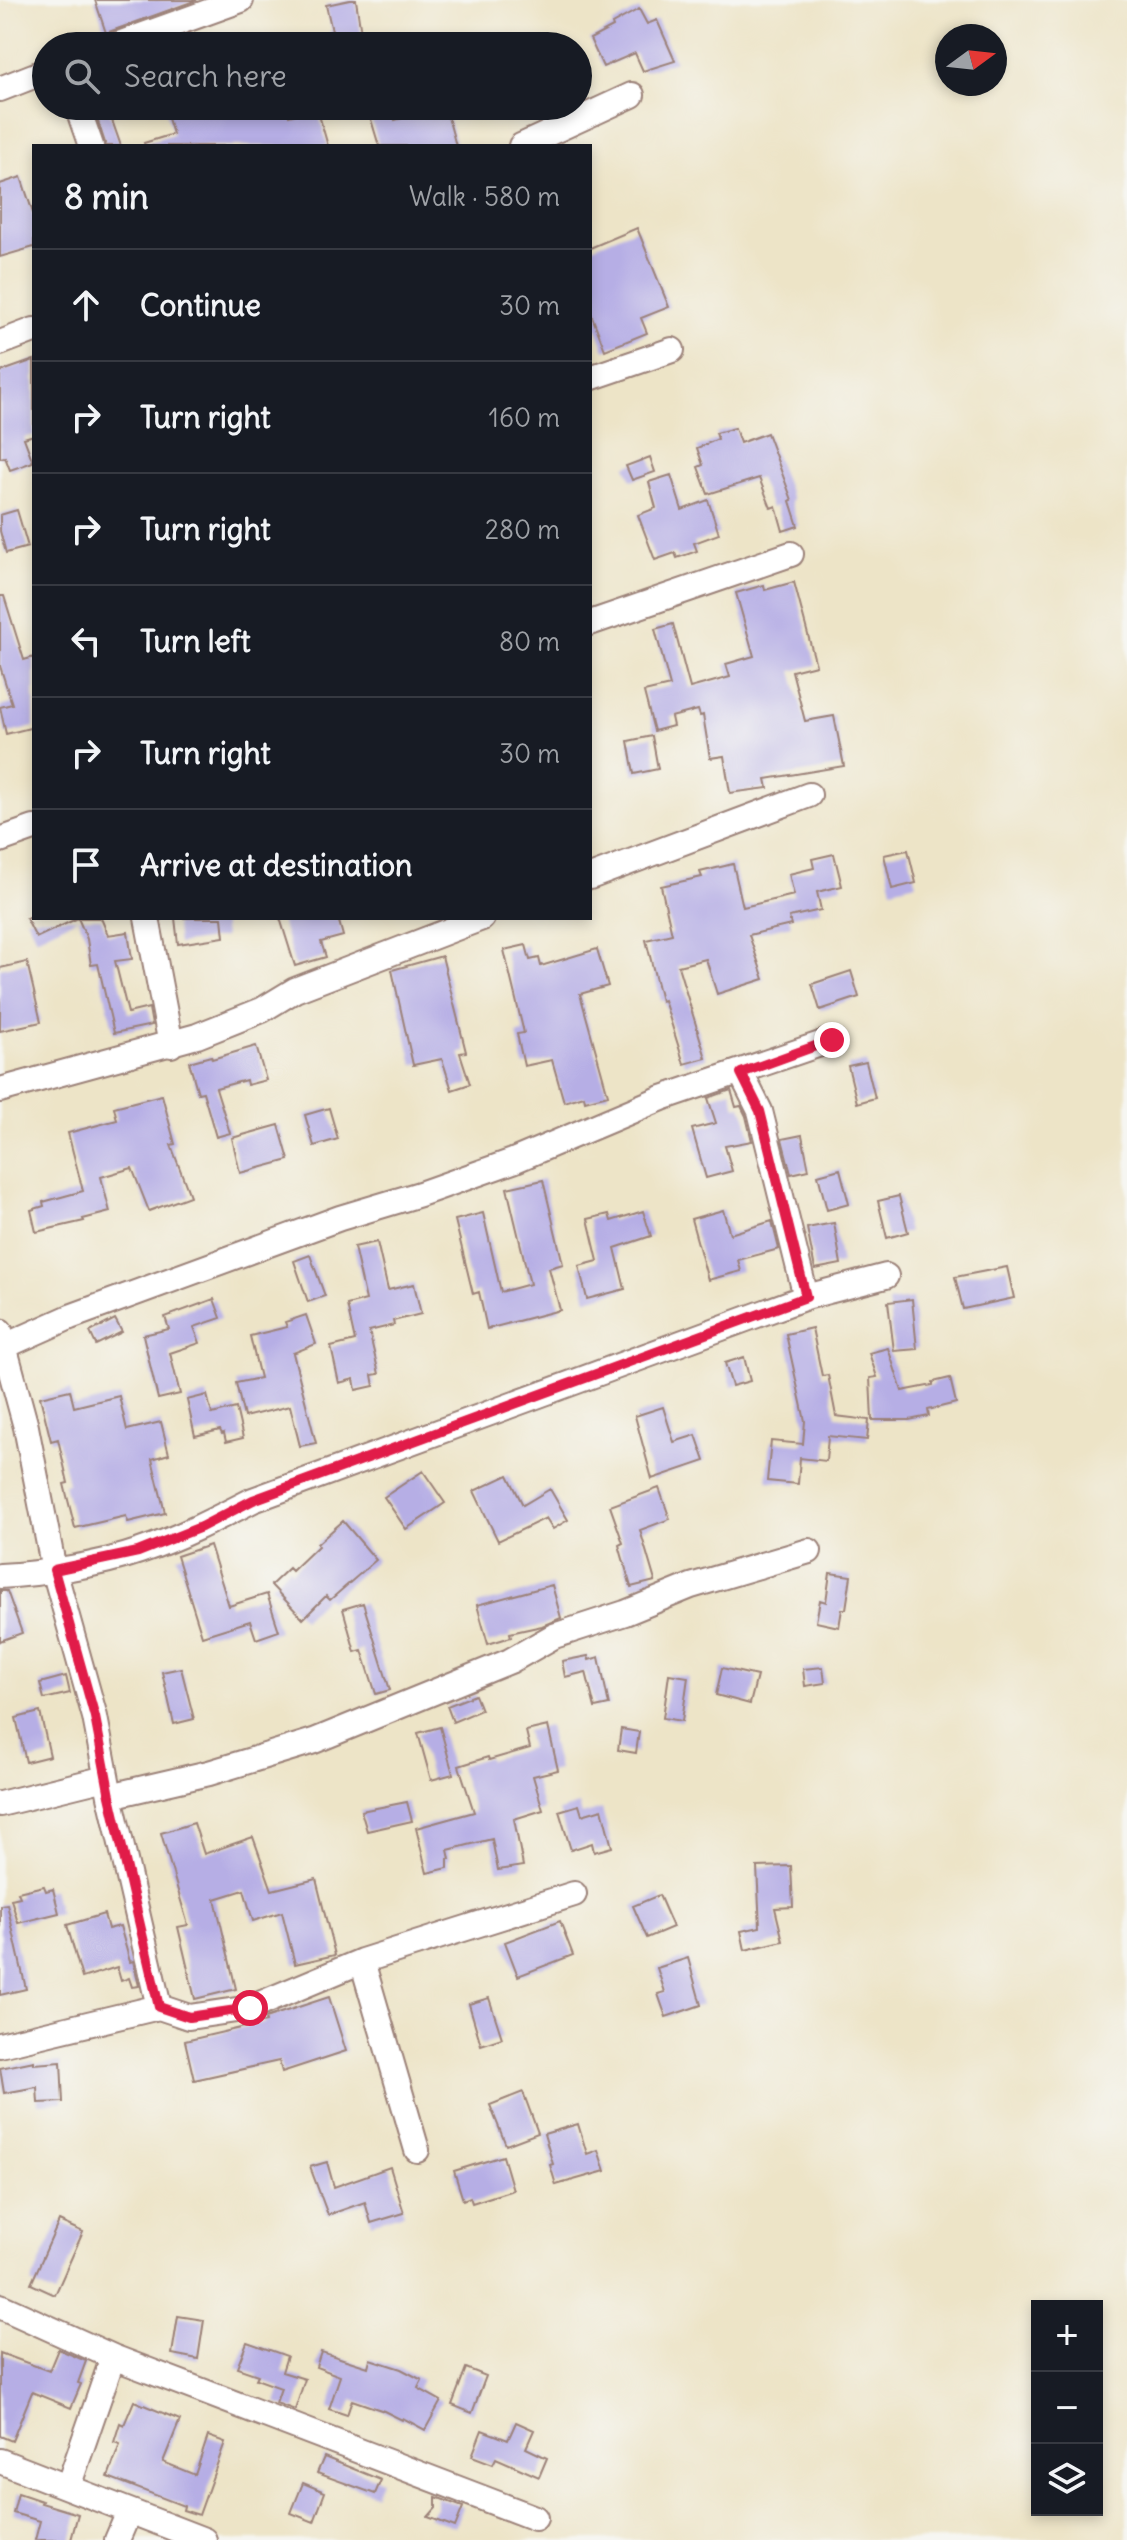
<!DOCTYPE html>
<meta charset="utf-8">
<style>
:root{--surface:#171b24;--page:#20242c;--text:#f1f3f6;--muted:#9ea1a6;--line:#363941}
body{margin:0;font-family:Delius,sans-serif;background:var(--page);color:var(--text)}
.controls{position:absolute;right:24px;bottom:24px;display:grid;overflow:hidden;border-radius:0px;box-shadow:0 4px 12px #0003}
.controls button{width:72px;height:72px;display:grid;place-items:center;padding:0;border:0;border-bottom:2px solid var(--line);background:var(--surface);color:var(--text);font:40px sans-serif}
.compass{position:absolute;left:935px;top:24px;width:72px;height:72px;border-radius:50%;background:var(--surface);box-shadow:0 4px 12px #0003;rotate:75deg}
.stop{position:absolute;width:24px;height:24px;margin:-18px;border:6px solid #e11d48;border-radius:50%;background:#fff}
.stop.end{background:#e11d48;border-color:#fff;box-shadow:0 2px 8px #0008}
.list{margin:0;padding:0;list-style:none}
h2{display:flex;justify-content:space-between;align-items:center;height:104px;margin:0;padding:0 32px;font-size:34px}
h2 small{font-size:26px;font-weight:400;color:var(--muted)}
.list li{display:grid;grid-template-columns:52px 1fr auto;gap:24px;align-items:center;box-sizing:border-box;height:112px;padding:0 32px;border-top:2px solid var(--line)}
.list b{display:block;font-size:30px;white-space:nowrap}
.list em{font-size:26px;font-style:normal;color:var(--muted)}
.icon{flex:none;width:44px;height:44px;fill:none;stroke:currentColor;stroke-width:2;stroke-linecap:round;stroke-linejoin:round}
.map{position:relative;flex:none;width:1127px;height:2540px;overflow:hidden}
.search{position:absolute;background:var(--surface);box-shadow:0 4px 12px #0003;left:32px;top:32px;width:560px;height:88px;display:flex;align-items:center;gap:20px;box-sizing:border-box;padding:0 28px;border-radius:44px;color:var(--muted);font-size:30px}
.panel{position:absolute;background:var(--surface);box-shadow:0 4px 12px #0003;left:32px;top:144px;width:560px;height:776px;border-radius:0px}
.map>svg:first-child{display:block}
.building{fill:#b6aee5}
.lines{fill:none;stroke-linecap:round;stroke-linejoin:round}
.minor-casing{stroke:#9c8279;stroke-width:28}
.minor{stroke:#fff;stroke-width:24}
.route{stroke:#e11d48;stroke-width:10}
</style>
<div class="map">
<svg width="1127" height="2540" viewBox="0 0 1127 2540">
<rect width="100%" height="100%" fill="#f6f6f2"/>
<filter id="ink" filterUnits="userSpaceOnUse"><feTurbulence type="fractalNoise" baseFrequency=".0125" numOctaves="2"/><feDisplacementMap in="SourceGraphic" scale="16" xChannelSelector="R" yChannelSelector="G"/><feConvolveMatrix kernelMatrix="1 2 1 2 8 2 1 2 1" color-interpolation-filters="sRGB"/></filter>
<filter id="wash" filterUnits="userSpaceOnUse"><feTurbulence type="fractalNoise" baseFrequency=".006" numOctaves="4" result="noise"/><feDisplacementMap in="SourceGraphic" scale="32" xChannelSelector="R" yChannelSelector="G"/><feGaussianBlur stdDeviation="1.8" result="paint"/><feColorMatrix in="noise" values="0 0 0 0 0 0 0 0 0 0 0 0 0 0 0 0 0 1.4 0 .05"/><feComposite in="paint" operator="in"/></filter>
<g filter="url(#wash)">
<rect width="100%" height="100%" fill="#ede4c7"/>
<g id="blocks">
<!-- building -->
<path class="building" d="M95 0H197L106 33Z
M350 0H356L363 46H331L329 32 332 31 326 5Z
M639 9 647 24 657 20 675 61 643 71 635 53 603 67 590 39 613 27 612 24Z
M93 106H107L121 146H106Z
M164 106H287L289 116 317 108 328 146H145L144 143 173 134Z
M367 106H391L395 120 445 106 456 146H379Z
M21 177 34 216V247L0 257V184Z
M637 228 669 307 641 318 647 333 605 350 590 311V248Z
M34 360V435L24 438 33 462 10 470 5 457 0 458V372Z
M735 428 740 443 767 433 792 500 790 501 798 526 783 531 776 506 771 508 759 478 708 494 698 467 703 465 697 448 718 439 716 433Z
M650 457 655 472 632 480 626 466Z
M671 475 682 510 708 500 719 534 694 543 697 551 677 558 675 553 655 560 638 515 656 508 649 482Z
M17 510 28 547 6 553 0 531V515Z
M794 582 816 665 792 671 805 721 834 716 844 766 766 779 768 788 730 793 724 756 710 758 703 715 700 716 698 710 671 717 673 726 654 731 644 692 670 686 655 629 673 624 690 688 730 677 726 664 754 656 736 593 764 585 765 590Z
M0 596H4L24 660 34 657V727L6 734 0 707 12 704 0 666Z
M652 736 658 769 634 774 628 741Z
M908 850 916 883 892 889 884 855Z
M834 854 842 886 817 892 821 910 789 917 791 925 749 935 764 979 717 994 706 959 678 966 706 1058 684 1064 664 1000 661 1001 646 940 672 934 661 886 702 877 700 872 733 864 743 907 794 895 789 874 814 868 812 859Z
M26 918H78L36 938Z
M78 918H101L108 935 128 932 132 959 115 961 128 1013 149 1008 152 1025 114 1033 98 964 91 965 87 939Z
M175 918H222L224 937 178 944Z
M280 918H338L343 936 321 942 326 957 295 966Z
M526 945 530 960 539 958 541 966 597 949 608 986 580 994 608 1095 585 1101 584 1096 564 1102 552 1060 524 1066 517 1034 524 1033 504 950Z
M442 956 466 1052 460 1053 470 1084 452 1090 442 1059 413 1065 392 970Z
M27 962 41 1022 0 1031V968Z
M851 971 859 997 820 1010 812 984Z
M256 1046 266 1080 247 1085 246 1080 216 1088 230 1133 216 1137 203 1092 198 1093 189 1062 211 1056 212 1059Z
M866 1062 875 1098 857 1103 848 1066Z
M731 1090 736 1107 741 1106 746 1116 752 1141 725 1146 732 1171 706 1178 692 1129 716 1123 708 1098Z
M162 1095 175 1144 171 1145 190 1196 149 1211 132 1168 101 1177 110 1212 83 1219 84 1221 36 1232 31 1210 44 1206 43 1202 83 1191 68 1133 117 1120 114 1107Z
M329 1108 338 1139 314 1146 305 1115Z
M279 1125 289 1160 240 1173 232 1138Z
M802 1135 809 1170 791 1174 782 1139Z
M840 1169 849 1204 827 1210 818 1175Z
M543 1180 563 1264 549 1268 560 1310 487 1329 479 1292 473 1294 455 1220 483 1213 501 1292 530 1284 507 1188Z
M899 1196 908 1232 887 1238 878 1201Z
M723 1210 730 1234 772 1221 779 1249 738 1260 741 1271 708 1280 691 1219Z
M643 1211 651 1236 615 1248 625 1289 587 1299 579 1266 598 1261 588 1219 609 1214 611 1221Z
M834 1223 841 1264 815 1269 807 1228Z
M377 1242 388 1290 414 1284 421 1314 393 1321 394 1325 369 1331 379 1374 372 1375 374 1386 356 1390 354 1379 339 1383 331 1347 355 1341 347 1305 366 1300 354 1247Z
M310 1255 325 1296 308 1302 294 1261Z
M1007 1267 1014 1298 963 1309 955 1277Z
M214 1299 221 1318 194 1327 200 1343 170 1353 180 1394 158 1399 143 1335 169 1329 165 1317Z
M912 1299 917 1349 894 1351 888 1302Z
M306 1315 316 1344 293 1353 316 1443 300 1446 290 1406 244 1417 236 1383 260 1378 250 1336 287 1327 285 1322Z
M115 1319 122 1332 96 1345 90 1332Z
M812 1328 822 1376 828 1375 836 1416 869 1420 867 1440 828 1436 826 1461 800 1458 798 1484 767 1481 771 1441 803 1444 805 1421 786 1334Z
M888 1348 902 1391 933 1385V1382L950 1378 956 1403 928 1410 929 1416 909 1420H872L870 1378 877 1377 869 1353Z
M744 1357 750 1381 732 1386 725 1363Z
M70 1390 74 1407 119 1396 127 1430 161 1422 169 1454 152 1459 165 1513 128 1522 126 1516 75 1528 64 1484 68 1483 58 1439 51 1441 40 1397Z
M207 1395 212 1414 236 1408 243 1438 226 1442 224 1433 222 1434 220 1430 195 1436 187 1400Z
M663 1407 674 1442 696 1435 705 1461 652 1479 635 1416Z
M423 1471 445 1503 406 1529 384 1497Z
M508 1475 523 1505 550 1489 568 1520 553 1529 546 1518 498 1541 474 1491Z
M659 1488 670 1519 640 1530 655 1581 631 1587 619 1545 623 1543 610 1506Z
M343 1521 376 1560 330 1600 326 1596 303 1619 271 1585 289 1568 292 1571 318 1546 317 1544Z
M210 1545 229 1606 267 1594 279 1631 256 1639 250 1621 202 1636 177 1556Z
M830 1573 851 1576 846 1609H842L839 1627 816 1622 820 1600 826 1602Z
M552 1585 561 1618 542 1626 510 1633 511 1637 488 1644 477 1605Z
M0 1591H7L22 1633 0 1641Z
M363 1603 390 1690 376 1694 362 1650 355 1652 343 1609Z
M588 1656 589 1660 599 1657 609 1705 595 1708 586 1672 565 1677 562 1661Z
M823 1667 825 1683 805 1686 803 1669Z
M181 1668 194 1719 174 1724 162 1672Z
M722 1668 757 1676 750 1704 716 1695Z
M669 1674 688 1677 682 1721 663 1718Z
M66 1676 70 1693 44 1699 40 1683Z
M475 1695 481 1710 453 1722 447 1706Z
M40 1712 50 1756 26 1762 16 1718Z
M548 1726 558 1770 533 1776 543 1810 514 1819 523 1866 498 1870 492 1839 448 1850 450 1859H448V1868L427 1873 416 1828 474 1812 459 1766 488 1757 489 1760 530 1748 526 1731Z
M440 1727 453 1774 431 1780 418 1733Z
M621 1729 639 1732 636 1753 618 1750Z
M407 1802 412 1821 367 1831 361 1811Z
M579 1805 582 1815 602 1809 612 1847 594 1852 592 1843 571 1850 559 1811Z
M194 1823 204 1854 253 1837 272 1890 316 1879 335 1955 295 1964 282 1912 253 1921 244 1890 215 1899 236 1989 195 1999 178 1927 188 1925 161 1833Z
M791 1866 793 1907 775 1908 783 1941 745 1950 741 1931 760 1927 757 1867Z
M44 1886 46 1891 53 1889 59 1913 18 1923 11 1899 20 1897 18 1892Z
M659 1895 673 1927 647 1938 633 1906Z
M7 1904 26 1989 0 1995V1905Z
M104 1914 108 1929 120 1926 130 1962 133 1961 139 1986 132 1987 129 1978 121 1981 117 1967 82 1978 67 1925Z
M560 1921 573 1955 518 1976 505 1942Z
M688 1958 701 2005 666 2017 658 1994 665 1992 657 1968Z
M329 1997 346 2051 282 2072 279 2061 194 2080 185 2041 266 2022 265 2018Z
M489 1998 502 2038 481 2045 469 2004Z
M34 2061V2064L61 2062 63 2102 38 2103 37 2087 4 2093 0 2068Z
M523 2092 538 2133 506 2145 490 2105Z
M578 2124 587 2154 598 2150 605 2171 556 2185 550 2165 553 2164 544 2134Z
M503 2156 513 2190 472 2203 470 2197 463 2200 454 2171Z
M327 2162 334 2187 390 2167 404 2213 371 2223 365 2202 328 2215 310 2167Z
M59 2221 83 2232 55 2295 31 2284Z
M178 2316 204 2320 198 2359 172 2354Z
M247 2342 287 2356 282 2372 305 2379 295 2410 276 2403 281 2388 256 2379 258 2375 237 2368Z
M58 2349 86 2361 78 2383 81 2384 71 2408 32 2392 12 2441 0 2436V2353L49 2371Z
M321 2352 368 2367 370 2359 401 2369 422 2380 418 2388 441 2401 425 2430 403 2418 402 2420 384 2411 352 2400 347 2415 329 2409 340 2376 316 2367Z
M466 2368 486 2376 472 2413 452 2405Z
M134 2401 180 2420 163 2462 195 2475 208 2436 225 2442 199 2515 183 2510 184 2506 108 2477 120 2444 114 2442 120 2423 124 2425Z
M516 2422 534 2430 526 2448 547 2458 539 2477 496 2458 493 2464 472 2456 482 2430 508 2440Z
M324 2457 381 2480 375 2494 317 2473Z
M303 2483 325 2492 314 2522 291 2513Z
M18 2493 42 2501 41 2503 78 2514 71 2540H35L40 2521 13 2513Z
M436 2497 463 2507 455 2527 428 2517 436 2508Z"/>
</g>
</g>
<g filter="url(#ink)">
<use href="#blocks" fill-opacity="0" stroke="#9c8279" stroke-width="2"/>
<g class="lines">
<defs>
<path id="minor" d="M113 46 241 0
M0 89 46 71
M77 106 91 146
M521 146 632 95
M0 343 34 330
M590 378 672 350
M590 623 791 554
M0 840 34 828
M590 877 809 795
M147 918 171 1045
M741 1073 760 1111 806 1297
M0 1090 197 1036 262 1010 295 990 482 918
M0 1331 26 1427 54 1570 95 1717 110 1796 159 2007 189 2017 250 2008 362 1961 574 1894
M5 1346 70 1317 340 1218 420 1194 513 1161 662 1098 832 1040
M0 1576C42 1574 100 1565 140 1551 179 1538 216 1519 253 1500L806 1297 886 1276
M110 1796 209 1773 314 1741 510 1661 554 1636 625 1613 691 1586 809 1551
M0 1804 106 1778
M362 1961 417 2150
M0 2045 159 2007
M0 2306 113 2357 535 2518
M0 2461 204 2540
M68 2487 113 2357
M117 2540 129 2512"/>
</defs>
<!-- minor casing -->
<use href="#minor" class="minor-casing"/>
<!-- minor -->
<use href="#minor" class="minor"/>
</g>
</g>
<g class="lines" filter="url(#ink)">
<!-- route -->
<path class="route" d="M250 2008 189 2017 159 2007 110 1796 95 1717 54 1570 138 1552 201 1527 253 1500 806 1297 760 1111 741 1073 832 1040"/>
</g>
</svg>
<div class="controls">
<button>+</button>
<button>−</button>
<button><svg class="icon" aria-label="layers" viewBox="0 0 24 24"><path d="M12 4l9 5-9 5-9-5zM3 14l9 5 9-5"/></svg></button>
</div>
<svg class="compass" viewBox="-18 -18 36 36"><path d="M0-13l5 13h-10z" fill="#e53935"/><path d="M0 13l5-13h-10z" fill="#9ea1a6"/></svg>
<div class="stop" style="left:250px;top:2008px"></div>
<div class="stop end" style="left:832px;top:1040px"></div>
<div class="search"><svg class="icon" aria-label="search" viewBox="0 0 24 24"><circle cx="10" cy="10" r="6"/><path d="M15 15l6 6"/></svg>Search here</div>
<section class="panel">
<h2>8 min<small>Walk · 580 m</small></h2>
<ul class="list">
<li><svg class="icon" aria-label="ahead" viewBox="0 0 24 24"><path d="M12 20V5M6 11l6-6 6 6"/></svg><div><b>Continue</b></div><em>30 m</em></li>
<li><svg class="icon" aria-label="right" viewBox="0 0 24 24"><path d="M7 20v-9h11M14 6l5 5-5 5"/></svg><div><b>Turn right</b></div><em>160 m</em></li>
<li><svg class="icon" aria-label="right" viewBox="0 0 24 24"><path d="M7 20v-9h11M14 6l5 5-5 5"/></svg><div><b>Turn right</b></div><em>280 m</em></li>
<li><svg class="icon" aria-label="left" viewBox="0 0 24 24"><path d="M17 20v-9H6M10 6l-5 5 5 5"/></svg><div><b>Turn left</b></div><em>80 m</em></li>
<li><svg class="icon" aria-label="right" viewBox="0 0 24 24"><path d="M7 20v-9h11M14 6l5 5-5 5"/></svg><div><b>Turn right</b></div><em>30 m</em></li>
<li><svg class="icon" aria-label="arrive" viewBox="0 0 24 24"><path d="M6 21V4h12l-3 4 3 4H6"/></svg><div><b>Arrive at destination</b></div></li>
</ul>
</section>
</div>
